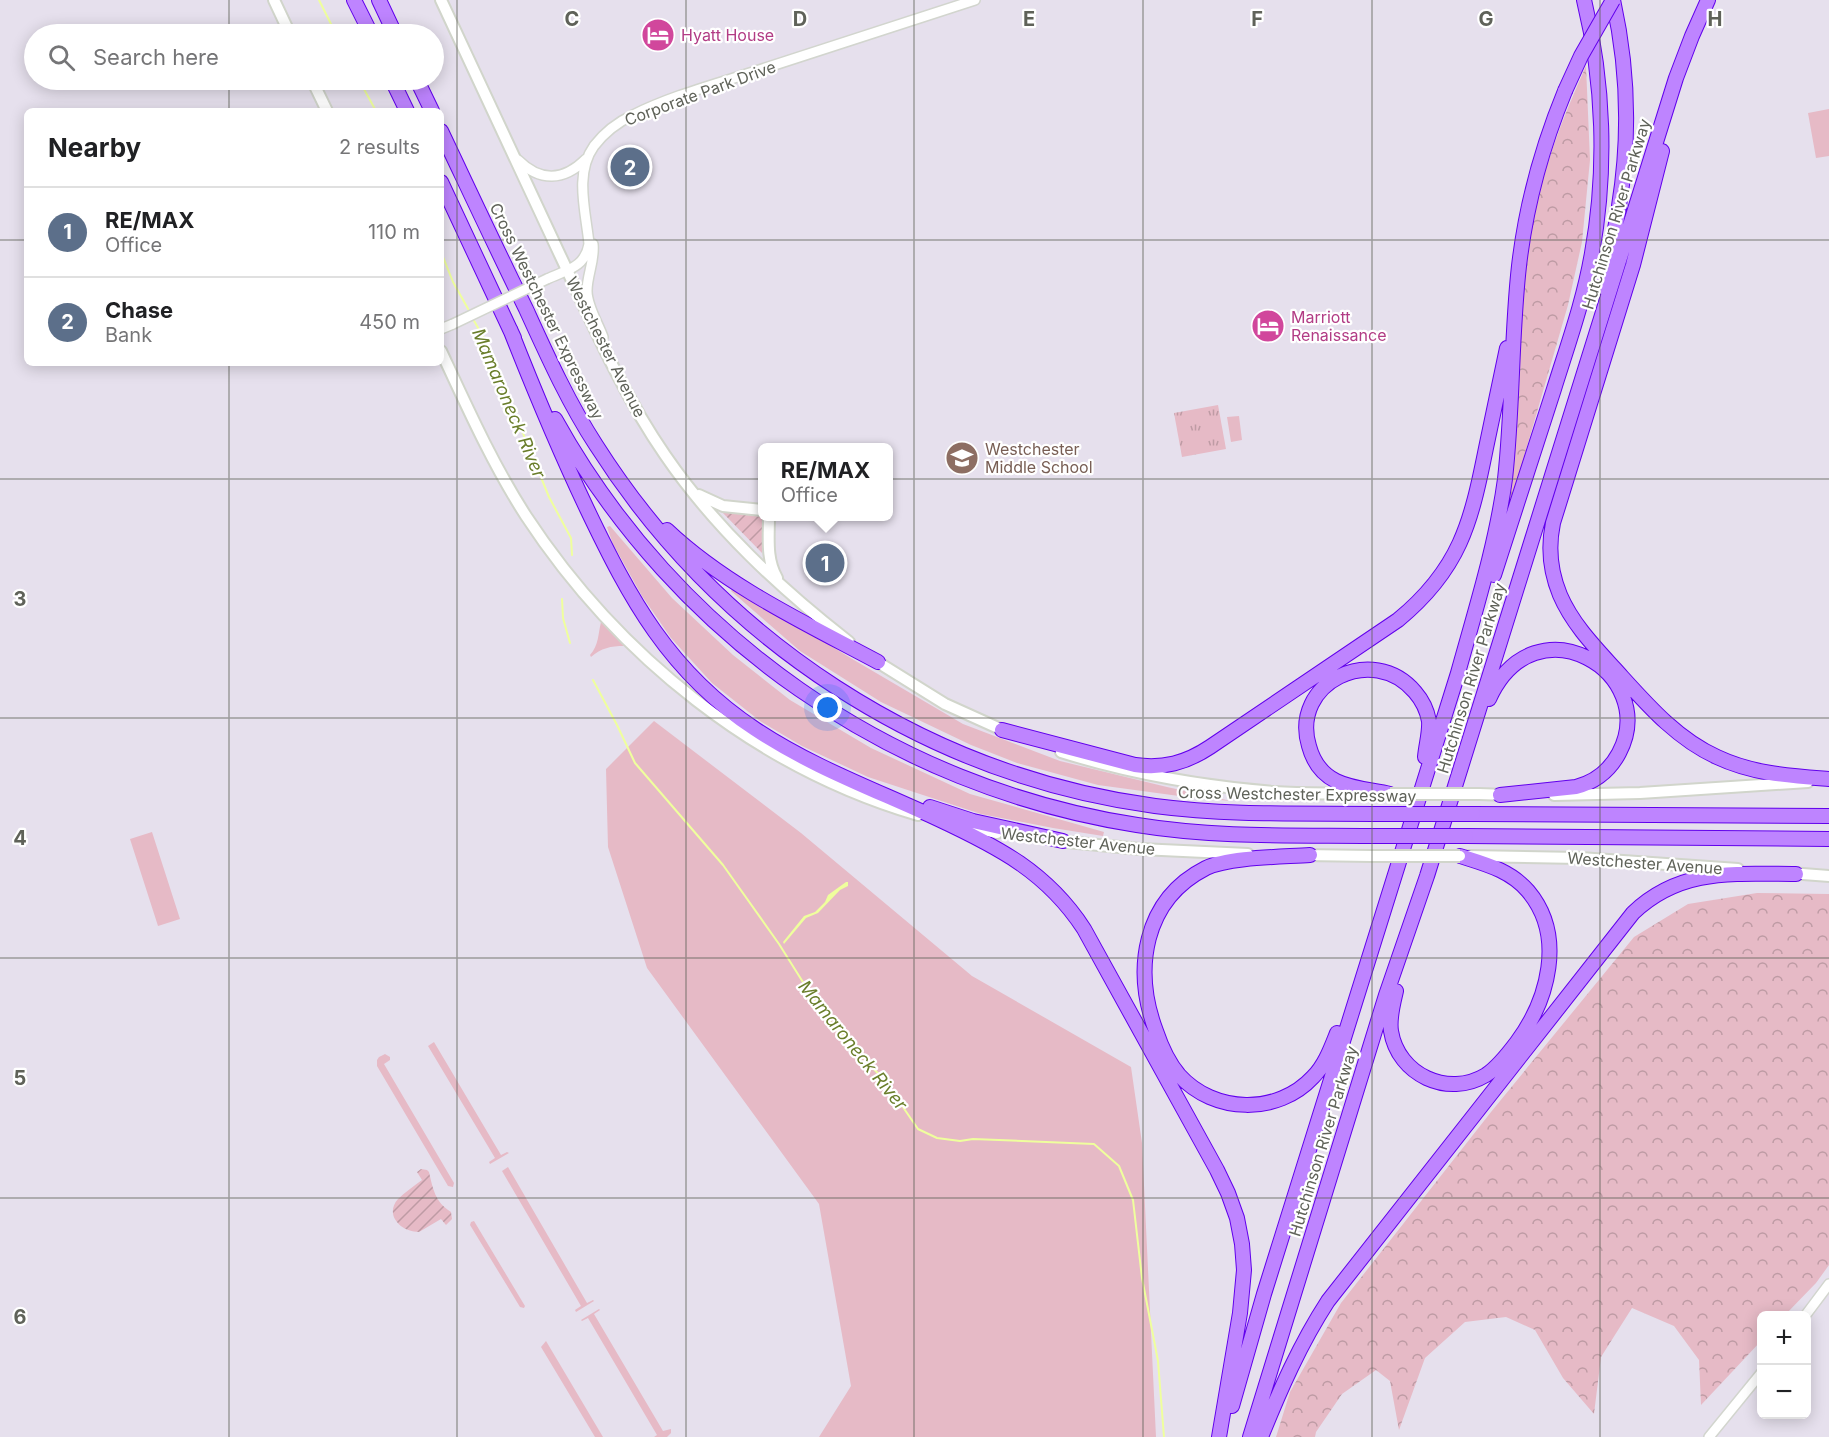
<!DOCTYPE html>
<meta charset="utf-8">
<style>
:root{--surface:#fff;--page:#f6f6f6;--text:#202124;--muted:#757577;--line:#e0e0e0;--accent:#2563eb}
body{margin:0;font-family:Inter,sans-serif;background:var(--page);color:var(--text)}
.controls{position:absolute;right:18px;bottom:18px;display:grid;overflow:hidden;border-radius:9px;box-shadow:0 3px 15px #0003}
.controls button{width:54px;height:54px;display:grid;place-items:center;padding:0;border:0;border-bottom:2px solid var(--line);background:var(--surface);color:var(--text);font:30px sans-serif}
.you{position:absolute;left:828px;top:708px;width:21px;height:21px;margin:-15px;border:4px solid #fff;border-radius:50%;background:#1a73e8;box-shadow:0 0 0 9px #1a73e833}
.badge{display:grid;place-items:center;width:39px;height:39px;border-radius:50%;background:var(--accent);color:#fff;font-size:20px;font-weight:700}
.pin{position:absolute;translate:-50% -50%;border:3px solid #fff;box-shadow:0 2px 6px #0006}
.popup{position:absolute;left:758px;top:443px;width:135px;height:78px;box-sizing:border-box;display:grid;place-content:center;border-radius:9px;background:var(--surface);filter:drop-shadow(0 2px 4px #0005);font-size:20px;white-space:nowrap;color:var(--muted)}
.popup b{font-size:22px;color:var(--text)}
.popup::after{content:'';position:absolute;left:50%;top:100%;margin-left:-12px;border:12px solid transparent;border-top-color:var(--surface)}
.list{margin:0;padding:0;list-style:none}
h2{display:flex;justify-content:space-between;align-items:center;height:78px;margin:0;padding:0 24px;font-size:26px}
h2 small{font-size:20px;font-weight:400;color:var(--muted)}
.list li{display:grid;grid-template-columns:39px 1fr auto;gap:18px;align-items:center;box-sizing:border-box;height:90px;padding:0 24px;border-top:2px solid var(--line)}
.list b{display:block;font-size:22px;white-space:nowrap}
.list p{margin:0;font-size:20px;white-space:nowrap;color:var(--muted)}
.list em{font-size:20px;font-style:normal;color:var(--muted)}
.icon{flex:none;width:33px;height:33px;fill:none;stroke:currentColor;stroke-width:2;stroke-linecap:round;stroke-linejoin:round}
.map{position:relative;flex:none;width:1829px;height:1437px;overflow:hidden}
.search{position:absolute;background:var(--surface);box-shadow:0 3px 15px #0003;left:24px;top:24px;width:420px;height:66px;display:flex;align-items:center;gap:15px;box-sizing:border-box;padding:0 21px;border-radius:33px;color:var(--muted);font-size:22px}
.panel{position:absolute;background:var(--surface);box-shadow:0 3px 15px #0003;left:24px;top:108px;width:420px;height:258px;border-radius:9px}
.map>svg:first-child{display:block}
.grass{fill:#e6bac6}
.forest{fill:url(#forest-crowns)}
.park{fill:url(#park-tufts)}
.garden{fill:url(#garden-furrows)}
.water{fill:#efff9d}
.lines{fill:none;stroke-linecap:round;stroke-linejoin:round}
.stream{stroke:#efff9d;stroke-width:2}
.tertiary-casing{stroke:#d2d5ce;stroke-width:12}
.secondary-casing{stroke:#d1d5cb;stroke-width:14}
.motorway-casing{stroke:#6100ec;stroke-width:16}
.tertiary{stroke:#fff;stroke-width:9}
.secondary{stroke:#fff;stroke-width:10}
.motorway{stroke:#be84ff;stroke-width:14}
.tertiary-bridge-casing{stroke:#d2d5ce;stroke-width:12;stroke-linecap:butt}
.secondary-bridge-casing{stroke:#d1d5cb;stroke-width:14;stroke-linecap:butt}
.motorway-bridge-casing{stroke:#6100ec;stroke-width:16;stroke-linecap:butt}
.tertiary-bridge{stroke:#fff;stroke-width:9}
.secondary-bridge{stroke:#fff;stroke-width:10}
.motorway-bridge{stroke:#be84ff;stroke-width:14}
.grid{fill:none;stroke:#5f6259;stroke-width:1.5;stroke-opacity:0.55}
.labels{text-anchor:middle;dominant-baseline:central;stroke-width:4.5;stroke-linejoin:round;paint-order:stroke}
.hotel-label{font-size:16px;fill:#b23c85;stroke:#fff;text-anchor:start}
.street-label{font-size:16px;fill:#5f6259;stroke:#fff}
.education-label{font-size:16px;fill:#785e54;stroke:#fff;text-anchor:start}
.water-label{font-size:18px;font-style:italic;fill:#6a7e2b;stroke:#fff}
.grid-label{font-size:20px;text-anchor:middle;font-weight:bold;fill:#5f6259;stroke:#fff;stroke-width:4.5;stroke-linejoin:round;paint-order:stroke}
</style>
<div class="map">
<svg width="1829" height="1437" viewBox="0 0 1829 1437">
<defs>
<pattern id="forest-crowns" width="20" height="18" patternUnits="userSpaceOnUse" patternTransform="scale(1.5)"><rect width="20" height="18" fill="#e6bac6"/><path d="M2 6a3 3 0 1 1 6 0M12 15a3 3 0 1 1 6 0" fill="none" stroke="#be9ba4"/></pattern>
<pattern id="park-tufts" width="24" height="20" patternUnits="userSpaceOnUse" patternTransform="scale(1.5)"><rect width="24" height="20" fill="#e6bac6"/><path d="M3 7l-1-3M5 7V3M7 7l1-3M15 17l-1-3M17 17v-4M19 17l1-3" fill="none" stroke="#be9ba4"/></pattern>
<pattern id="garden-furrows" width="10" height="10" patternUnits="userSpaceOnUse" patternTransform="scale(1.5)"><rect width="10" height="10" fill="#e6bac6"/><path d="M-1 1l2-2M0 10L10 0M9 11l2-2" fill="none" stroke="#be9ba4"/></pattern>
</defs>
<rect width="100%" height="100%" fill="#e6e0ed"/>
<!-- grass -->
<path class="grass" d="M1829 109V156L1816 158 1808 113Z
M1239 416 1242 440 1231 442 1227 417Z
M610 526 672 598 733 655 790 700 871 748 970 794 1104 832 1103 836 1053 828 981 814 868 777 802 746 760 721 712 683 671 638 642 596 613 544 607 527Z
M734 587 854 660 963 724 1060 761 1167 787 1231 801 1179 796 1098 785 1017 763 971 745 881 702 800 651 731 591Z
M601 622 624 646C611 646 601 648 591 657L590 655C599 645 598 634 601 622Z
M654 721 801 833 972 976 1131 1067 1142 1143 1156 1437H819L851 1386 819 1204 647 968 608 847 606 769Z
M152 832 180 919 158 926 130 839Z
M434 1042 501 1155 507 1152 509 1153 490 1164 489 1162 495 1158 428 1046Z
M385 1054 390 1057V1060L384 1064 454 1183 453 1187 448 1186 377 1066V1060L379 1057Z
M508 1167 587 1303 593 1300 594 1301 576 1312 575 1310 581 1306 502 1171Z
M474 1221 525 1306 524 1308 520 1307 470 1225 471 1222Z
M599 1309 600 1310 594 1314 663 1431 671 1429V1433L667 1437H654L657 1435 588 1318 582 1321 581 1320Z
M546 1341 603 1437H595L541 1347Z"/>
<!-- forest -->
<path class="forest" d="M1586 66 1590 160 1582 242 1568 305 1508 512C1512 466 1517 421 1519 375 1521 325 1523 275 1532 226 1542 170 1563 117 1586 66Z
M1757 893 1829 894V1265L1816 1283 1785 1315 1762 1316 1761 1341 1701 1405 1699 1360 1674 1326 1632 1308 1601 1357 1594 1414 1563 1378 1535 1330 1506 1317 1465 1322 1425 1358 1399 1430 1390 1381 1376 1370 1342 1394 1316 1432 1315 1437H1276L1290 1392 1341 1303 1491 1112 1634 937 1688 904Z"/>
<!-- park -->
<path class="park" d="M1218 405 1226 449 1182 457 1174 413Z"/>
<!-- garden -->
<path class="garden" d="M721 511 761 514 762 516 766 519 762 553Z
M421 1169 427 1170 429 1172C433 1189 435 1202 451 1212L452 1219 446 1225 441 1219 419 1232C401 1232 384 1215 398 1199 405 1192 414 1186 422 1180L417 1172Z"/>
<!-- water -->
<path class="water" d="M846 882H848V886L840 890 818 913 806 918 784 944 783 942 804 916 815 912 825 902 828 895Z"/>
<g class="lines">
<!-- stream -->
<path class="stream" d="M319 0 336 34
M359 80 376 111
M441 252 453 282 471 314
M473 319 485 340 549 497 571 538 572 555
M562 599 563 618 570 643
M593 680 617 725 635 763 723 865 779 944 823 1014 885 1081 918 1129 937 1138 960 1141 973 1139 1094 1144 1119 1166 1133 1200 1142 1278 1158 1361 1164 1437"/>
<defs>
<path id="tertiary" d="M518 160C540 182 564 181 586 159
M593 244C595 260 587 275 587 291 587 306 598 323 603 337
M547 279C566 270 585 268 589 244 586 212 574 174 594 146 604 133 618 122 633 115 671 96 713 85 753 72 827 48 901 24 975 0
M441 329 453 324
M1805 1316 1829 1284
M1709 1437 1762 1372"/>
<path id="secondary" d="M274 0 290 34
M441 0C481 85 521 170 560 255 592 323 622 393 665 455 715 528 780 588 849 642
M312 80 327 111
M441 351C467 407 493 465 526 516 618 656 757 768 918 815
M699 495 723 506 762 510
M769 516C769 538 766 559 777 578
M871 658 945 704 1007 732
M1061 752C1131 774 1201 786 1274 792 1304 794 1335 793 1366 794
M1479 794 1508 795
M1554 795 1640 793 1808 782
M960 825 997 833
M1057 841 1140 849 1248 854
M1303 855 1371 856
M1469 856 1580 858 1738 869
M1790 873 1829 876"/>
<path id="motorway" d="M354 0 371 34
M379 0 395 34
M392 80 407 111
M417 80 432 111
M441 131C469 190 497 250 526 309 547 355 568 402 596 445 720 640 925 775 1155 806 1231 816 1308 813 1384 814
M1662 151 1633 265 1553 523C1548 547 1550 571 1560 595 1572 623 1593 645 1614 668 1645 702 1675 738 1717 757 1753 774 1790 776 1829 779
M441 182 514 338
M1602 287C1608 261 1615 234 1619 206 1630 138 1628 67 1613 0
M510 329C534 390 559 450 587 509 630 599 669 672 755 729 812 767 876 790 938 819 998 847 1047 872 1084 929L1217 1170 1228 1193 1237 1218 1242 1244 1244 1270 1240 1313 1219 1437
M555 419C676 637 892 787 1137 825 1217 838 1297 835 1377 836
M667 530C726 586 807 624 878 662
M1494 575C1514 513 1534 451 1554 389 1568 344 1584 300 1592 253 1607 170 1604 82 1584 0
M1489 699C1535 597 1661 673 1619 753 1610 770 1595 782 1576 787L1500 795
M1002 730 1135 765C1163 769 1186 763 1210 747L1398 620C1460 569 1471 523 1486 448 1493 415 1500 381 1507 348
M1390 794C1373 790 1352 789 1336 781 1322 774 1313 761 1309 746 1290 683 1373 642 1415 692 1422 700 1427 710 1429 721 1430 732 1426 745 1425 757
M930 807 973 821 1063 841
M1473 814 1829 816
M1466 836 1829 839
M1310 855C1283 857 1229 857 1206 868 1143 900 1133 970 1156 1031 1161 1046 1168 1062 1179 1075 1214 1114 1278 1115 1313 1077 1325 1065 1331 1048 1337 1033
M1396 991C1393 1004 1389 1018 1391 1031 1398 1075 1448 1098 1486 1075 1498 1067 1508 1054 1517 1042 1548 1000 1566 936 1528 891 1510 870 1485 864 1460 856
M1232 1406 1264 1294 1458 673C1476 608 1496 545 1505 479 1513 408 1511 337 1519 266 1526 205 1542 147 1565 91
M1250 1437 1386 995 1427 876 1676 78 1692 36 1708 0
M1261 1437C1280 1390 1300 1344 1328 1301L1633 913C1681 867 1736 874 1796 874"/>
</defs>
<!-- tertiary casing -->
<use href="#tertiary" class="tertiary-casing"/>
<!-- secondary casing -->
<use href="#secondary" class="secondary-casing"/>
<!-- motorway casing -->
<use href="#motorway" class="motorway-casing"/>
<!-- tertiary -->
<use href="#tertiary" class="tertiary"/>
<!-- secondary -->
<use href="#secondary" class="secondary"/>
<!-- motorway -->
<use href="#motorway" class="motorway"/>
<defs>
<path id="tertiary-bridge" d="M453 324 547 279"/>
<path id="secondary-bridge" d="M1390 794H1479
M1371 856H1460"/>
<path id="motorway-bridge" d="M1565 91 1581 56 1613 0
M1384 814H1473
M1377 836H1466"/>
</defs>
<!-- tertiary-bridge casing -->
<use href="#tertiary-bridge" class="tertiary-bridge-casing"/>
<!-- secondary-bridge casing -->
<use href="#secondary-bridge" class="secondary-bridge-casing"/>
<!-- motorway-bridge casing -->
<use href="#motorway-bridge" class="motorway-bridge-casing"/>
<!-- tertiary-bridge -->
<use href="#tertiary-bridge" class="tertiary-bridge"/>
<!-- secondary-bridge -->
<use href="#secondary-bridge" class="secondary-bridge"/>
<!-- motorway-bridge -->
<use href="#motorway-bridge" class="motorway-bridge"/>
</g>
<!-- grid -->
<path class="grid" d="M229 0V34M457 0V1437M686 0V1437M914 0V1437M1143 0V1437M1372 0V1437M1600 0V1437M229 80V111M0 240H27M441 240H1829M229 363V1437M0 479H1829M0 718H1829M0 958H1829M0 1198H1829"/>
<!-- icons -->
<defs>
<symbol id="hotel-disc" viewBox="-11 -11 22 22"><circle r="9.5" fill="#d1479c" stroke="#fff"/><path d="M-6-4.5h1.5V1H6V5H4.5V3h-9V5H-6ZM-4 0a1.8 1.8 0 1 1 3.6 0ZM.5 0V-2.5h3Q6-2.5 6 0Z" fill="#fff"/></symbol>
<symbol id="school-disc" viewBox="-11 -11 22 22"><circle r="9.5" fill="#8d6e63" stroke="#fff"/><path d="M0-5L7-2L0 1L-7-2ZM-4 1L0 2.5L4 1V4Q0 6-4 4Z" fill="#fff"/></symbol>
</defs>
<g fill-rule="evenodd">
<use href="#hotel-disc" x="639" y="16" width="38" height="38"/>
<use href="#hotel-disc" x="1249" y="307" width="38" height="38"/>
<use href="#school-disc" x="943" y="439" width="38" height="38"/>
</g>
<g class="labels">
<!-- hotel labels -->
<g class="hotel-label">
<text x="681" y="35">Hyatt House</text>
<text x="1291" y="317">Marriott<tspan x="1291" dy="18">Renaissance</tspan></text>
</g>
<!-- street labels -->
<g class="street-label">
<text transform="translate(700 93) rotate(-20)">Corporate Park Drive</text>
<text transform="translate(1616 214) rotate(-73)">Hutchinson River Parkway</text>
<text transform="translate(547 311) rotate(64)">Cross Westchester Expressway</text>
<text transform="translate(606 347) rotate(63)">Westchester Avenue</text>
<text transform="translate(1471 678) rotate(-73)">Hutchinson River Parkway</text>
<text transform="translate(1297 794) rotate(1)">Cross Westchester Expressway</text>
<text transform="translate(1078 841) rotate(6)">Westchester Avenue</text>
<text transform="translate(1645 863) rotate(4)">Westchester Avenue</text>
<text transform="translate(1323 1141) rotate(-73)">Hutchinson River Parkway</text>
</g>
<!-- education labels -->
<g class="education-label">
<text x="985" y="449">Westchester<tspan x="985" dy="18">Middle School</tspan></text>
</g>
<!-- water labels -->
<g class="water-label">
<text transform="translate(509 403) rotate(67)">Mamaroneck River</text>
<text transform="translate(853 1045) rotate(51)">Mamaroneck River</text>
</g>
</g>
<g class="grid-label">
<text x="572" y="26">C</text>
<text x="800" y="26">D</text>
<text x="1029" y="26">E</text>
<text x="1257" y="26">F</text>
<text x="1486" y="26">G</text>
<text x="1715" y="26">H</text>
<text x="20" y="606">3</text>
<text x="20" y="845">4</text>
<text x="20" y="1085">5</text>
<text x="20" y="1324">6</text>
</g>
</svg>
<div class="controls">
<button>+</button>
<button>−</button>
</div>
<div class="you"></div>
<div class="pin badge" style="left:825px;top:563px;background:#5c6f8a">1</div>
<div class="popup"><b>RE/MAX</b>Office</div>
<div class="pin badge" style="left:630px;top:167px;background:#5c6f8a">2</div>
<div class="search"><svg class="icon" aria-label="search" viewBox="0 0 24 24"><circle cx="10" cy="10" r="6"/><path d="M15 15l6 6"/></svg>Search here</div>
<section class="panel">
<h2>Nearby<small>2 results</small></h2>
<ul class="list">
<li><span class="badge" style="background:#5c6f8a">1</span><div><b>RE/MAX</b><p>Office</p></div><em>110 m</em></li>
<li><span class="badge" style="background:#5c6f8a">2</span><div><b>Chase</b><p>Bank</p></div><em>450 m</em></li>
</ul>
</section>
</div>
